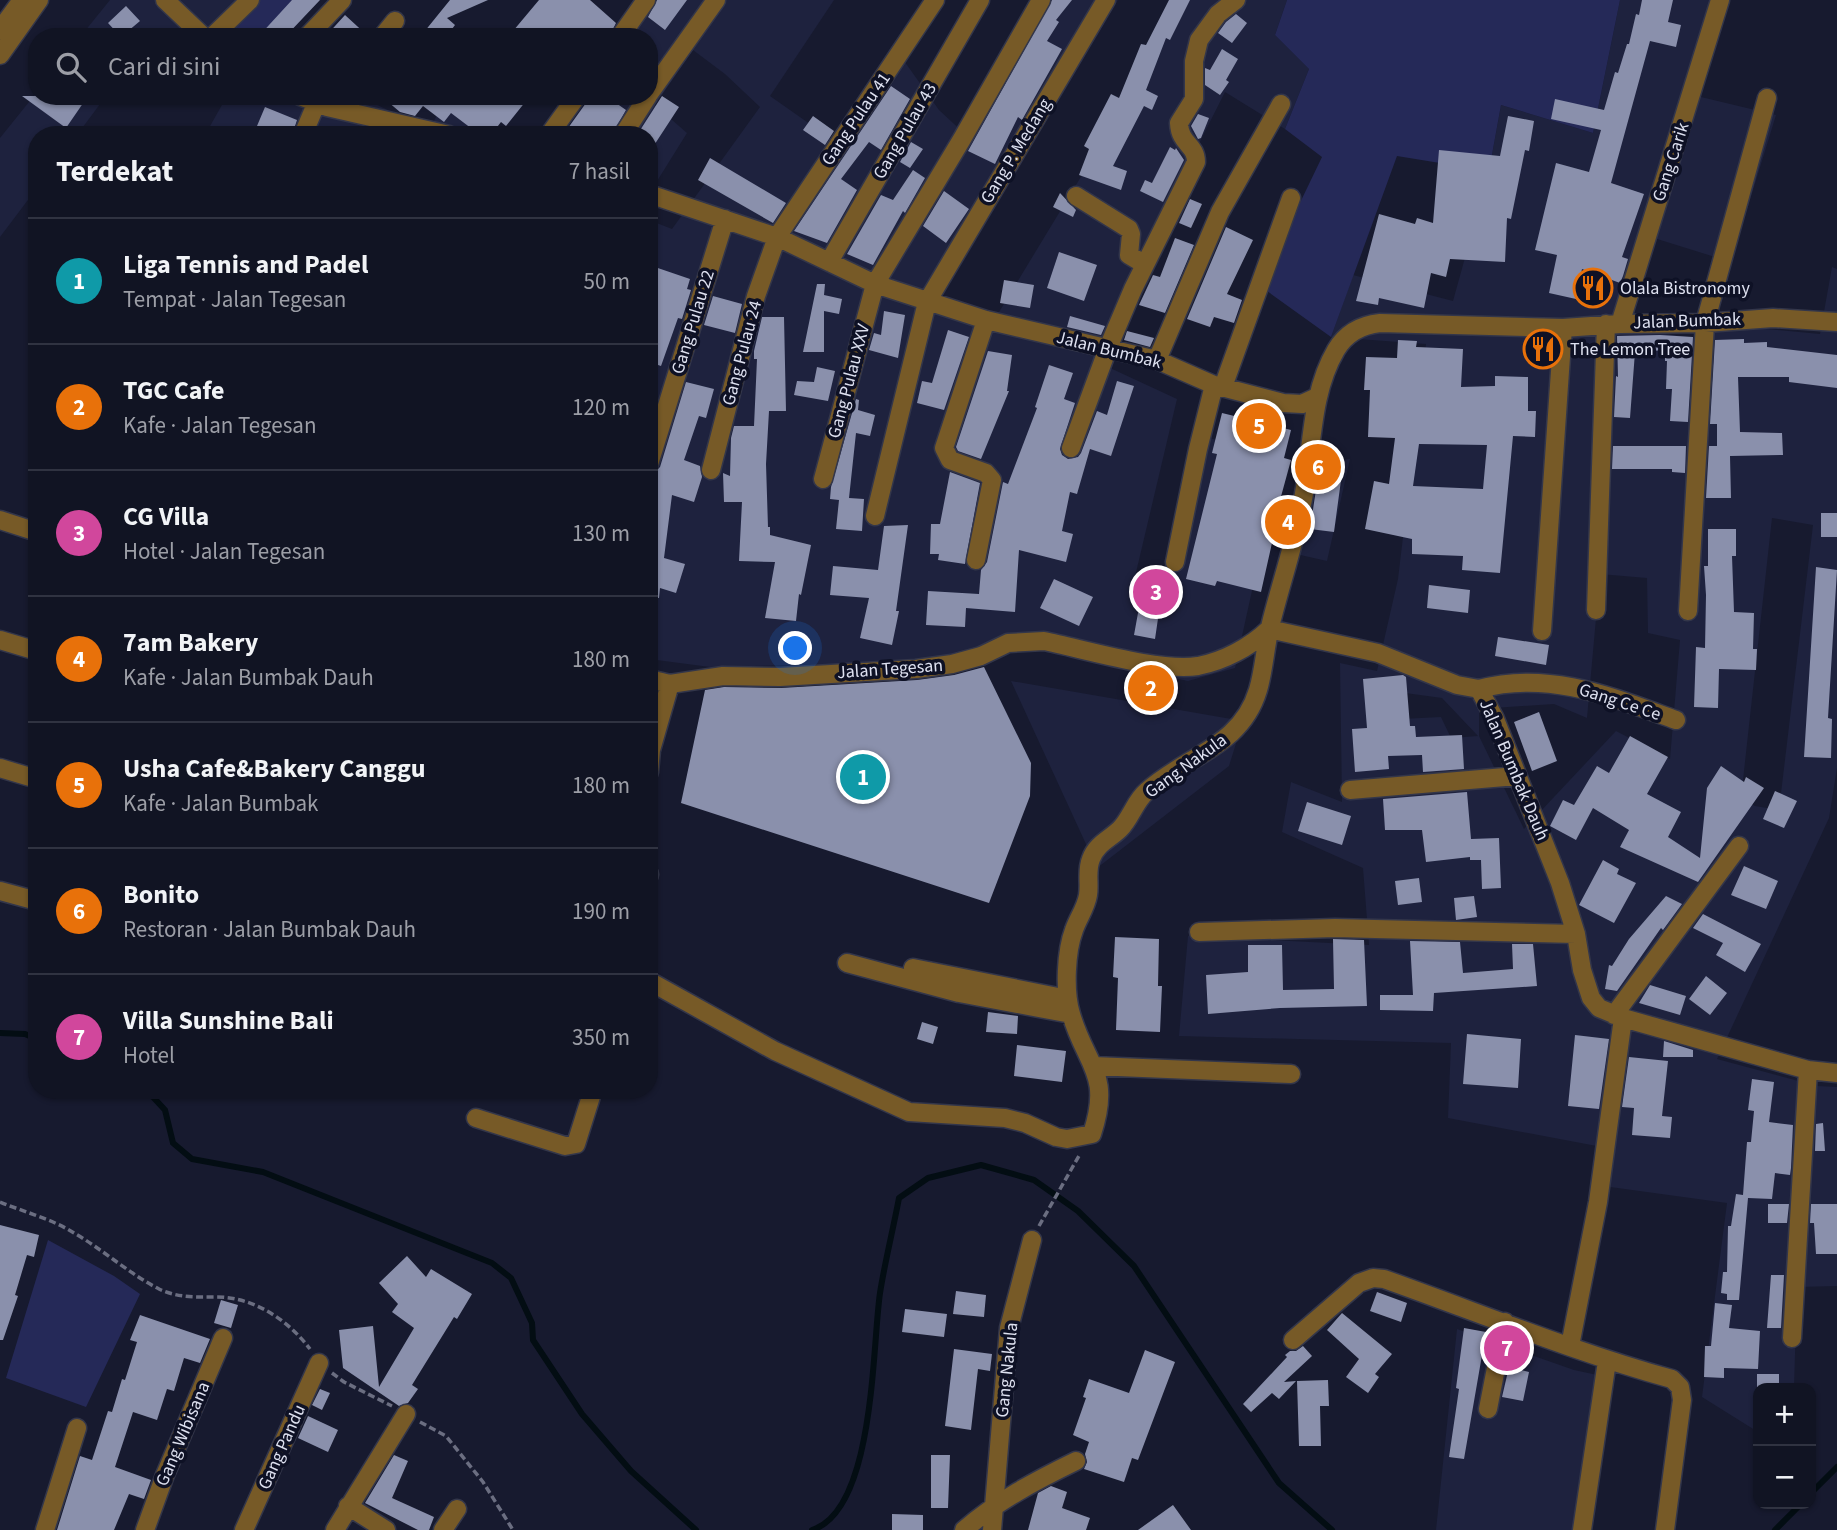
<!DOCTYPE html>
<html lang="id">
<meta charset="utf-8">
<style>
:root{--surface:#111423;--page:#1a1d2b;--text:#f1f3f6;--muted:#9c9ea6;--line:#303341;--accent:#96cc3a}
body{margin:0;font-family:"Source Sans 3",sans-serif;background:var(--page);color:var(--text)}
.controls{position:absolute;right:21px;bottom:21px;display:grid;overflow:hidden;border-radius:14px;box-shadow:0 2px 5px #0004}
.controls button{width:63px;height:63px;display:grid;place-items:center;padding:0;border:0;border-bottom:2px solid var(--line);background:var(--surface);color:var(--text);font:35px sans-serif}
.you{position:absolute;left:796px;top:649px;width:24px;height:24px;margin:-18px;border:5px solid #fff;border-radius:50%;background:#1a73e8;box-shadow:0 0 0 10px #1a73e833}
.badge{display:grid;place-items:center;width:46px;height:46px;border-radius:50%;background:var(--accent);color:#fff;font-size:23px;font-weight:700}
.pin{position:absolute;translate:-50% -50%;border:4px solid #fff;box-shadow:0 2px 7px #0006}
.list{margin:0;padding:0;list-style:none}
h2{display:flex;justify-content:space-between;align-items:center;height:91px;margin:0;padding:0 28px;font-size:30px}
h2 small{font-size:23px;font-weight:400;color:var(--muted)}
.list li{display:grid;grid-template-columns:46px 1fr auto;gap:21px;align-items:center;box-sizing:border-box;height:126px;padding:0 28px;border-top:2px solid var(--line)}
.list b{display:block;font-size:26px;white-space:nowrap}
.list p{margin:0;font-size:23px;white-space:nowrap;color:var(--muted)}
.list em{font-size:23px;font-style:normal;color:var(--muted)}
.icon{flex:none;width:38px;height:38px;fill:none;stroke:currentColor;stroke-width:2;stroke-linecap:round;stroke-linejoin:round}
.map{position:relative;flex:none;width:1837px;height:1530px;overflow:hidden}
.search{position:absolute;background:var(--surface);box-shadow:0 2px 5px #0004;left:28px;top:28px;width:630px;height:77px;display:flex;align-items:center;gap:18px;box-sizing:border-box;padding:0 24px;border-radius:28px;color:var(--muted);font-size:26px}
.panel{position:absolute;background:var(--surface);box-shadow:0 2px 5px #0004;left:28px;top:126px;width:630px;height:973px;border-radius:28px}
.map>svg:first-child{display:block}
.built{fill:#1e223e;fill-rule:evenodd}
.green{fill:#252958}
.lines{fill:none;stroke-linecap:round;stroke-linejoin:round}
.stream{stroke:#030d13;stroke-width:6}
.building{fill:#8a90ac;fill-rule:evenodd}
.minor-casing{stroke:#33364a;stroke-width:21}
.path{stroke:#6b6e81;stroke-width:3.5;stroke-dasharray:7 3.5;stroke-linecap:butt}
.minor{stroke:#775a27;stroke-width:18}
.labels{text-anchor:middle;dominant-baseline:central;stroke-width:7;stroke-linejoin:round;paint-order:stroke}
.street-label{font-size:18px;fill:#dee1f0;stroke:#0e1125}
.poi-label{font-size:18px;fill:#dee1f0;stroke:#0e1125;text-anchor:start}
</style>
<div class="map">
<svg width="1837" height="1530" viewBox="0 0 1837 1530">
<rect width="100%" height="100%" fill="#171a2f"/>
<!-- built -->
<path class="built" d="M110 0H260L226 37H158L153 33 150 37H80Z
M658 0H834L770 96 844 148 902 58 939 110 967 136 1051 0H1118L938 301 996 317 1188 0H1287L1275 35 1309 69 1285 129 1225 92 1108 324 1095 361 1177 399 1134 581 1167 589 1201 436 1241 446 1284 445 1235 668 1188 681 1021 647 981 661 710 667 649 659V220L672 229 760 107 725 74 693 50 655 105 687 133 649 194V135H563L590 96H649V37H631Z
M1620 0H1715L1701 97 1776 115 1731 262 1654 238 1638 273 1632 330 1705 339 1712 324 1820 334 1832 267 1837 269V768L1829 818 1717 1059 1817 1086 1837 1087V1286L1797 1287 1794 1388H1758V1432L1702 1397 1727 1203 1603 1186 1602 1147 1448 1118 1451 1043 1179 1036 1188 936 1369 945 1363 868 1282 832 1291 782 1342 802 1340 663 1377 671 1398 579 1426 344 1331 337 1353 275 1453 301 1489 171 1501 105 1593 133ZM1772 518 1813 525 1779 810 1755 806 1741 798ZM1600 574 1647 578 1648 633 1680 640 1670 759 1616 731 1524 829 1479 736V709L1554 704 1587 718ZM1398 692 1442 698 1478 736 1451 738 1441 717 1401 719Z
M37 92V96H106L77 135H37V188L0 237V138Z
M227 96H359L429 130 442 106 471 116 501 135H205Z
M1350 459 1327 561 1287 552 1303 464Z
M1011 681 1243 721 1229 766 1097 868Z
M1457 1329 1574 1370 1602 1376 1584 1530H1436Z"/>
<!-- green -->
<path class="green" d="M260 0H310L277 37H226Z
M1287 0H1620L1593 133 1501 105 1489 171 1397 156 1331 337 1260 286 1322 157 1285 129 1309 69 1275 35Z
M48 1240 114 1276 140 1294 86 1407 6 1378Z"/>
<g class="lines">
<!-- stream -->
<path class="stream" d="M0 1033 25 1034 37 1039
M142 1090 153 1097 165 1110 173 1143 192 1159 263 1172 492 1263 511 1278 532 1323 533 1340 582 1414 631 1471 696 1530
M1811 1493 1837 1467
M812 1530C875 1510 872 1347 880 1293 885 1261 893 1230 899 1198L928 1178 981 1165 1034 1180 1078 1211 1134 1266 1279 1483 1332 1530
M1775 1530 1801 1504"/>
</g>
<!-- building -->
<path class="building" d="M292 0H320L285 37H258Z
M450 0H488L447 18 455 25 446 37H420Z
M539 0H590L616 23 609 37H508Z
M657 0H687L665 30 648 17Z
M1052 0H1072L1056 20 1059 22 1047 41 1062 49 1022 120 1018 117 995 164 968 151Z
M1169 0H1190L1170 40 1166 38 1146 90 1158 96 1152 110 1144 106 1113 166 1127 171 1121 190 1079 175 1089 149 1084 146 1111 94 1119 98 1141 44 1146 45Z
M1642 0H1673L1668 22 1681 25 1676 47 1650 41 1611 183 1644 194 1622 257 1628 259 1623 276 1620 283 1582 269 1576 299 1549 293 1557 255 1535 250 1556 163 1589 172 1601 130 1551 119 1555 99 1604 110 1615 72 1618 73 1627 44H1629L1636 14 1639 15Z
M126 6 140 21 121 37 108 23Z
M1236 14 1247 23 1232 43 1218 33 1226 22Z
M345 15 369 37H325Z
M1222 49 1238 59 1226 80 1229 82 1220 95 1205 85V68L1210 70Z
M891 86 910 99 881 150 869 142 841 179 857 190 827 243 794 231Z
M22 96H88L66 128Z
M381 96H530L506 126 501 122 491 135H480L451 113 444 122 423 106 415 116 400 112Z
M588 96H606L626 110 612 135H563L586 103Z
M662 96 679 107 649 153V135H637Z
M265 107 297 120 292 135H277L257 126Z
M1198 114 1209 118 1201 138 1198 139 1191 126Z
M813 116 834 131 825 145 803 130Z
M1508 116 1534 121 1529 151 1525 150 1511 219 1507 218 1505 262 1450 259 1446 277 1431 273 1424 308 1379 298 1378 305 1356 301 1379 214 1415 224 1417 218 1433 223 1439 150 1500 156Z
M911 142 923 149 910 168 900 162Z
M1170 147 1175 150 1176 148 1184 160 1163 202 1140 191 1145 180 1152 183Z
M710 158 786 203 773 223 698 180Z
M913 170 925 178 905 213 903 211 873 265 847 254 881 195 893 200Z
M944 191 969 209 946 243 923 226Z
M1060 193 1076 210 1073 217 1053 207Z
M1190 199 1202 204 1191 228 1179 223Z
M1226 227 1253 240 1227 294 1242 300 1234 323 1214 317 1210 327 1187 319Z
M1175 238 1194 245 1165 313 1139 305 1153 275 1160 277Z
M1059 252 1097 265 1084 301 1047 288Z
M649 265 690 279 687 289 691 290 682 319 678 318 661 366 649 362Z
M1004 280 1034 285 1030 308 1000 303Z
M817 284H825L824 295 842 299 839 314 824 311V352H803Z
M713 296 742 304 735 333 704 325Z
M884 311 905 315 898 358 869 350 874 333 881 335Z
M1070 316 1105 326 1101 335 1067 327Z
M762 317H784L786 411H769L766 464 768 527H770V535L811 545 801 595 799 594 796 621 765 618 775 562 739 561 742 502H724L723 473 730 476 731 438 734 426H754L757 359H754V351Z
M948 330 969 337 944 410 917 403 922 381 932 383Z
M1127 331 1154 338 1150 347 1124 340Z
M1660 335 1693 337 1688 422 1670 421 1672 389H1666L1667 361H1665V350L1635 352 1630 418 1614 417 1616 376 1618 377 1617 336Z
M1744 339V343L1767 342V347L1837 355V388L1789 382V377H1738L1740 432 1782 433 1783 455 1730 456 1731 498H1706L1709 446H1717V424H1710L1715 340Z
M1398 340 1417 341 1416 347 1463 349 1461 387 1495 386V376L1528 377V411H1536L1535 437 1513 436 1500 573 1462 570 1463 556 1412 554V539L1365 529 1374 481 1389 484 1395 438 1368 437 1370 390H1364L1366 357 1397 358ZM1419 444 1487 445 1483 489 1413 486Z
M988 351 1012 355 1007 391H1009L981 459 958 451 956 447Z
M1049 365 1073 373 1064 399 1075 403 1060 449 1062 455 1068 459 1078 457 1081 453 1097 411 1107 415 1117 381 1134 386 1111 456 1090 449 1077 494 1070 492 1062 531 1073 534 1066 562 1019 550 1015 612 966 608 965 627 926 625 928 591 979 594 981 570 987 562 1003 482 1008 484 1037 408 1035 407Z
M817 367 835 371 828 401 794 395 797 381 814 382Z
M686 382 714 389 706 418 699 416 684 460 700 466 702 477 694 502 672 495 664 558 685 564 676 593 660 588 659 598H649V483L652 475 660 467Z
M856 399 859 400 858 410 875 415 870 436 856 433 849 498 864 499 862 531 836 529 839 500 830 499 831 487Z
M1222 413 1291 430 1284 458 1291 460 1271 533 1274 534 1261 592 1217 581 1215 586 1186 579 1217 454 1212 453Z
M1613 446H1686L1685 473 1672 472V469H1612Z
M1319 470 1342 473 1334 532 1310 529Z
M950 472 980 483 965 564 938 560 939 554H930L931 524H940Z
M1821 513H1837V537H1821Z
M908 525 896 611H899L892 645 860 638 869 598 830 595 833 566 878 570 884 526Z
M1708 529H1736V556H1732L1734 612 1754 613 1753 649H1757L1756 670 1719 669 1718 708 1694 707 1696 647 1705 648 1706 595 1704 566H1708Z
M1816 567 1837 570 1828 718 1832 719 1831 758 1804 757Z
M1146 569 1170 572 1166 605H1160L1155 639 1134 635Z
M1054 579 1093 597 1079 626 1040 608Z
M1429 585 1470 590 1468 613 1427 608Z
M1498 637 1549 645 1546 665 1495 656Z
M984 667 1031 763 1030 796 989 903 681 803 705 690 724 687 781 688 917 680 954 675Z
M1403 675 1406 677 1410 726H1415L1416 737 1462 735 1464 769 1423 772 1422 755 1388 756 1389 769 1355 772 1352 729 1367 728 1363 679Z
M1539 712 1557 761 1532 771 1514 722Z
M1630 736 1668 757 1647 794 1681 812 1668 837 1700 858 1707 788 1721 766 1744 782 1746 777 1764 788 1698 882 1620 847 1629 830 1593 808 1576 840 1550 826 1563 800 1574 805 1597 766 1609 773Z
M1775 791 1797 801 1784 828 1763 819Z
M1467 792 1471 839 1499 838 1501 888 1482 889 1481 860H1470V857L1426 862 1422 830H1385L1383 799Z
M1307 802 1351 816 1342 845 1298 831Z
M1603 860 1619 869 1617 874 1636 883 1614 923 1579 905Z
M1744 866 1778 881 1766 909 1731 895Z
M1419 878 1422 902 1398 905 1395 881Z
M1474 896 1477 917 1456 920 1454 898Z
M1666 896 1682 904 1663 930 1661 928 1617 991 1605 989 1609 965 1612 966 1629 939Z
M1703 914 1761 944 1745 972 1716 955 1723 943 1693 928Z
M1115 937 1159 939 1158 986H1162L1160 1032 1116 1030 1118 978 1113 977Z
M1333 939 1364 940 1367 1006 1280 1008 1208 1014 1206 975 1248 972V945H1282L1283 990 1334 989Z
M1410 941 1460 942 1463 973 1513 969 1512 944H1533L1537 986 1434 993 1433 1011 1380 1010V995H1413Z
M1706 976 1727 993 1710 1015 1689 999Z
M1650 985 1686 996 1680 1015 1639 1003Z
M988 1012 1018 1016 1017 1034 986 1032Z
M922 1022 938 1027 933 1044 917 1039Z
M1467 1034 1521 1039 1518 1088 1463 1084Z
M1575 1035 1609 1039 1599 1109 1568 1106Z
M1664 1041 1693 1050V1057H1663Z
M1017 1045 1066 1051 1062 1082 1014 1076Z
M1629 1057 1668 1061 1662 1116 1672 1117 1670 1138 1632 1135 1634 1108 1622 1107Z
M1752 1079 1774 1082 1769 1122 1793 1125 1791 1168 1790 1175 1775 1173 1772 1199 1748 1198 1739 1300H1727V1294L1721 1293 1723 1272H1727L1728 1226H1731L1736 1194 1743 1195 1747 1142H1751L1754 1111 1748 1110Z
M1823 1123 1825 1151H1815L1816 1124Z
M1768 1204H1789L1787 1223H1768Z
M1811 1204H1837V1254H1816L1814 1223H1810Z
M0 1225 39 1235 34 1257 27 1255 15 1295 18 1296 3 1340H0Z
M407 1256 426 1277 431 1269 472 1294 457 1319 454 1317 412 1385 418 1389 408 1403 399 1406 343 1368 339 1330 373 1326 379 1387 414 1328 392 1312 398 1304 379 1283Z
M1771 1275H1784L1781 1328H1767Z
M956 1291 986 1295 984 1317 953 1314Z
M1377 1292 1407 1303 1401 1322 1370 1311Z
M221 1300 238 1305 231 1328 214 1323Z
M1715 1303 1732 1305 1729 1328 1760 1331 1758 1369 1724 1368V1378L1704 1377 1705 1346H1711Z
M905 1309 947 1314 944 1337 902 1332Z
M1342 1313 1392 1354 1375 1374 1379 1377 1368 1393 1346 1377 1359 1359 1327 1330Z
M140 1315 210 1339 200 1363 184 1358 174 1391 167 1389 157 1420 133 1412 115 1467 151 1480 144 1499 129 1494 114 1530H57L80 1456 92 1460 108 1411 112 1412 122 1379 125 1380 137 1342 130 1340Z
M1464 1328 1486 1332 1464 1459 1449 1457 1459 1389 1456 1388Z
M1303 1346 1312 1356 1284 1382 1296 1381 1279 1399 1272 1393 1251 1412 1243 1404 1287 1357 1285 1355 1290 1351H1296Z
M954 1349 992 1354 990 1371 978 1369 971 1430 945 1426Z
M1145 1350 1175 1362 1138 1460 1132 1458 1124 1482 1084 1469 1087 1462 1085 1454 1089 1442 1073 1435 1086 1398 1083 1397 1089 1379 1129 1393Z
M1509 1367 1529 1372 1523 1401 1502 1397Z
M1757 1374H1779V1388H1757Z
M1328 1380 1329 1406H1320L1321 1446H1299L1297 1381Z
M320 1389 330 1393 322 1410 312 1405Z
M308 1416 338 1430 328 1452 298 1438Z
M394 1455 408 1461 392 1498 434 1517 429 1530H418L365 1503Z
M931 1455H950L948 1508H931Z
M1051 1486 1067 1492 1062 1508 1090 1518 1086 1530H1028L1038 1493Z
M1173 1505 1191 1530H1138Z
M892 1514 923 1515V1530H892Z"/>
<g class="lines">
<defs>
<path id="minor" d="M165 0 204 37
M0 30 22 0
M212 37 250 0
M307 37 342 0
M382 37 395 21
M620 37 646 0
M0 55 39 0
M649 94 716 0
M300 96 327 107 449 135
M303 135 316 104
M549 135 577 96
M623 135 648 96
M649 194 777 237 875 284 986 320 1157 360 1214 385 1283 403 1302 404 1317 397
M1076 196 1129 229 1131 234 1129 255 1144 264
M829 262 980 0
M1620 324 1720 0
M1157 360 1220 212 1281 104
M1223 387 1291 198
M1071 448 1108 348 1133 289 1196 162C1196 144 1180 145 1179 123L1194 99V61L1199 40 1218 14 1236 0
M649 464 725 219
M711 470 756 296 777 237 935 0
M823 479 875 284 962 139 1041 0
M875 516 927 302 1106 0
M0 520 37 532
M976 560 992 480 986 473 950 460 944 448 986 320
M1175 562 1198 449 1214 385
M1596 610 1606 324
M1688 611 1705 323 1767 98
M1269 629 1378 653 1457 685 1479 689 1495 719 1560 883 1576 934 1582 970 1591 998 1599 1008 1623 1018 1808 1070 1837 1073
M1542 631 1563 328
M0 640 37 651
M649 679 670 684
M1479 689C1549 670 1612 697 1676 720
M0 768 37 779
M649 772 651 750 670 684 723 676 780 677 916 669 952 664 981 656 1008 643 1044 641C1084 649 1159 672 1198 666 1224 661 1250 647 1269 629
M1350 790 1517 776
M649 874V875
M0 891 37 901
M1199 932 1335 928 1576 934
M847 963 959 993 1071 1014
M913 968 1068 999
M649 981 775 1051 909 1112 1005 1118 1025 1123 1056 1137 1067 1139 1092 1134C1112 1073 1086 1066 1071 1014 1064 991 1066 951 1074 930 1078 918 1086 908 1088 895 1090 883 1086 871 1091 859 1096 844 1110 839 1120 829 1131 818 1135 801 1147 791 1187 755 1241 747 1258 690 1264 670 1265 648 1270 627 1280 586 1294 546 1302 504 1313 453 1309 396 1336 350 1346 333 1361 325 1380 323L1563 328 1620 324 1705 323 1773 318 1837 322
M1614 1015 1739 846
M1093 1066 1291 1074
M476 1118 565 1146 576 1144 593 1090
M1792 1338 1808 1070
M1293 1340 1359 1283 1373 1278 1384 1279C1480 1313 1574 1352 1672 1379L1680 1387 1682 1400 1665 1530
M1570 1346 1598 1202 1623 1018
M1488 1409 1505 1322
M348 1506 386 1530
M45 1530 77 1428
M145 1530 165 1475 223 1338
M244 1530 319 1363
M335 1530 406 1414
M443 1530 457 1509
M964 1530C997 1501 1037 1480 1076 1461
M992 1530 1009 1328 1032 1240
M1582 1530 1607 1361"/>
</defs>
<!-- minor casing -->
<use href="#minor" class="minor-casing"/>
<!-- path -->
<path class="path" d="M0 1202C24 1212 52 1219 74 1233 102 1249 131 1275 159 1289 178 1298 195 1297 216 1297 254 1297 288 1320 310 1349
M1039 1226 1080 1154
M332 1373 344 1382 392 1406
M420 1422 446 1436 483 1482 513 1530"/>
<!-- minor -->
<use href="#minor" class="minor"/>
</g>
<!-- icons -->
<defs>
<symbol id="restaurant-ring" viewBox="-11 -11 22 22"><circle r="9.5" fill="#0e1125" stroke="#e8710a" stroke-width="1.5"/><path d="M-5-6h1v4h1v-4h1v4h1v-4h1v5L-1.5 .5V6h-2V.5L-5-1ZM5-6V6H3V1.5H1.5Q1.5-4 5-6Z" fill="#e8710a"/></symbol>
</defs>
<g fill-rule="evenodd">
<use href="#restaurant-ring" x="1571" y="266" width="44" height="44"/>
<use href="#restaurant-ring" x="1521" y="327" width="44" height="44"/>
</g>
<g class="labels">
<!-- street labels -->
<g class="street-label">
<text transform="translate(856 119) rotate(-56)">Gang Pulau 41</text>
<text transform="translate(905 131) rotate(-60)">Gang Pulau 43</text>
<text transform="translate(1016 151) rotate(-59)">Gang P. Medang</text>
<text transform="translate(1671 162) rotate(-72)">Gang Carik</text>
<text transform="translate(1687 321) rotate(-2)">Jalan Bumbak</text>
<text transform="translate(693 322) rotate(-73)">Gang Pulau 22</text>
<text transform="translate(1109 350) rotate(14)">Jalan Bumbak</text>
<text transform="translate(742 353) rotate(-75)">Gang Pulau 24</text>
<text transform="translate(849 381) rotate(-75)">Gang Pulau XXV</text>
<text transform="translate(890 669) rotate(-4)">Jalan Tegesan</text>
<text transform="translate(1620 702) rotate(18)">Gang Ce Ce</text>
<text transform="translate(1186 766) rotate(-36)">Gang Nakula</text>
<text transform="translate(1514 770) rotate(67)">Jalan Bumbak Dauh</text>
<text transform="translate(1007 1370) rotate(-84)">Gang Nakula</text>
<text transform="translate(183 1434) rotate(-67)">Gang Wibisana</text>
<text transform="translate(282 1447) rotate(-66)">Gang Pandu</text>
</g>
<!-- poi labels -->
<g class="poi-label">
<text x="1620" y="288">Olala Bistronomy</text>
<text x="1570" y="349">The Lemon Tree</text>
</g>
</g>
</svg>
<div class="controls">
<button>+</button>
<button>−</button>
</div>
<div class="you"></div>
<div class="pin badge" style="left:863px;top:777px;background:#0f9aa8">1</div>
<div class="pin badge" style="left:1151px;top:688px;background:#e8710a">2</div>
<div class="pin badge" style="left:1156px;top:592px;background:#d1479c">3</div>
<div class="pin badge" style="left:1288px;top:522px;background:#e8710a">4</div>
<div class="pin badge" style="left:1259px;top:426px;background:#e8710a">5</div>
<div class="pin badge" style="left:1318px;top:467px;background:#e8710a">6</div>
<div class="pin badge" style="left:1507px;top:1348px;background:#d1479c">7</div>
<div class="search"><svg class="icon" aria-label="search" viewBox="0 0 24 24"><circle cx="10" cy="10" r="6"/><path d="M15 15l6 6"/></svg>Cari di sini</div>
<section class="panel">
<h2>Terdekat<small>7 hasil</small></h2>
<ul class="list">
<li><span class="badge" style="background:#0f9aa8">1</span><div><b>Liga Tennis and Padel</b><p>Tempat · Jalan Tegesan</p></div><em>50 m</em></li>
<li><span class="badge" style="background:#e8710a">2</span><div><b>TGC Cafe</b><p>Kafe · Jalan Tegesan</p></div><em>120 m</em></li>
<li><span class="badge" style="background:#d1479c">3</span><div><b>CG Villa</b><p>Hotel · Jalan Tegesan</p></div><em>130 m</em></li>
<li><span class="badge" style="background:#e8710a">4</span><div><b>7am Bakery</b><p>Kafe · Jalan Bumbak Dauh</p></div><em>180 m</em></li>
<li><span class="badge" style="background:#e8710a">5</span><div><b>Usha Cafe&amp;Bakery Canggu</b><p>Kafe · Jalan Bumbak</p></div><em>180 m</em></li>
<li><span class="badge" style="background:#e8710a">6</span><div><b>Bonito</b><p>Restoran · Jalan Bumbak Dauh</p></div><em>190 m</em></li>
<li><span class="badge" style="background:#d1479c">7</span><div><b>Villa Sunshine Bali</b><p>Hotel</p></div><em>350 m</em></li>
</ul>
</section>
</div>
